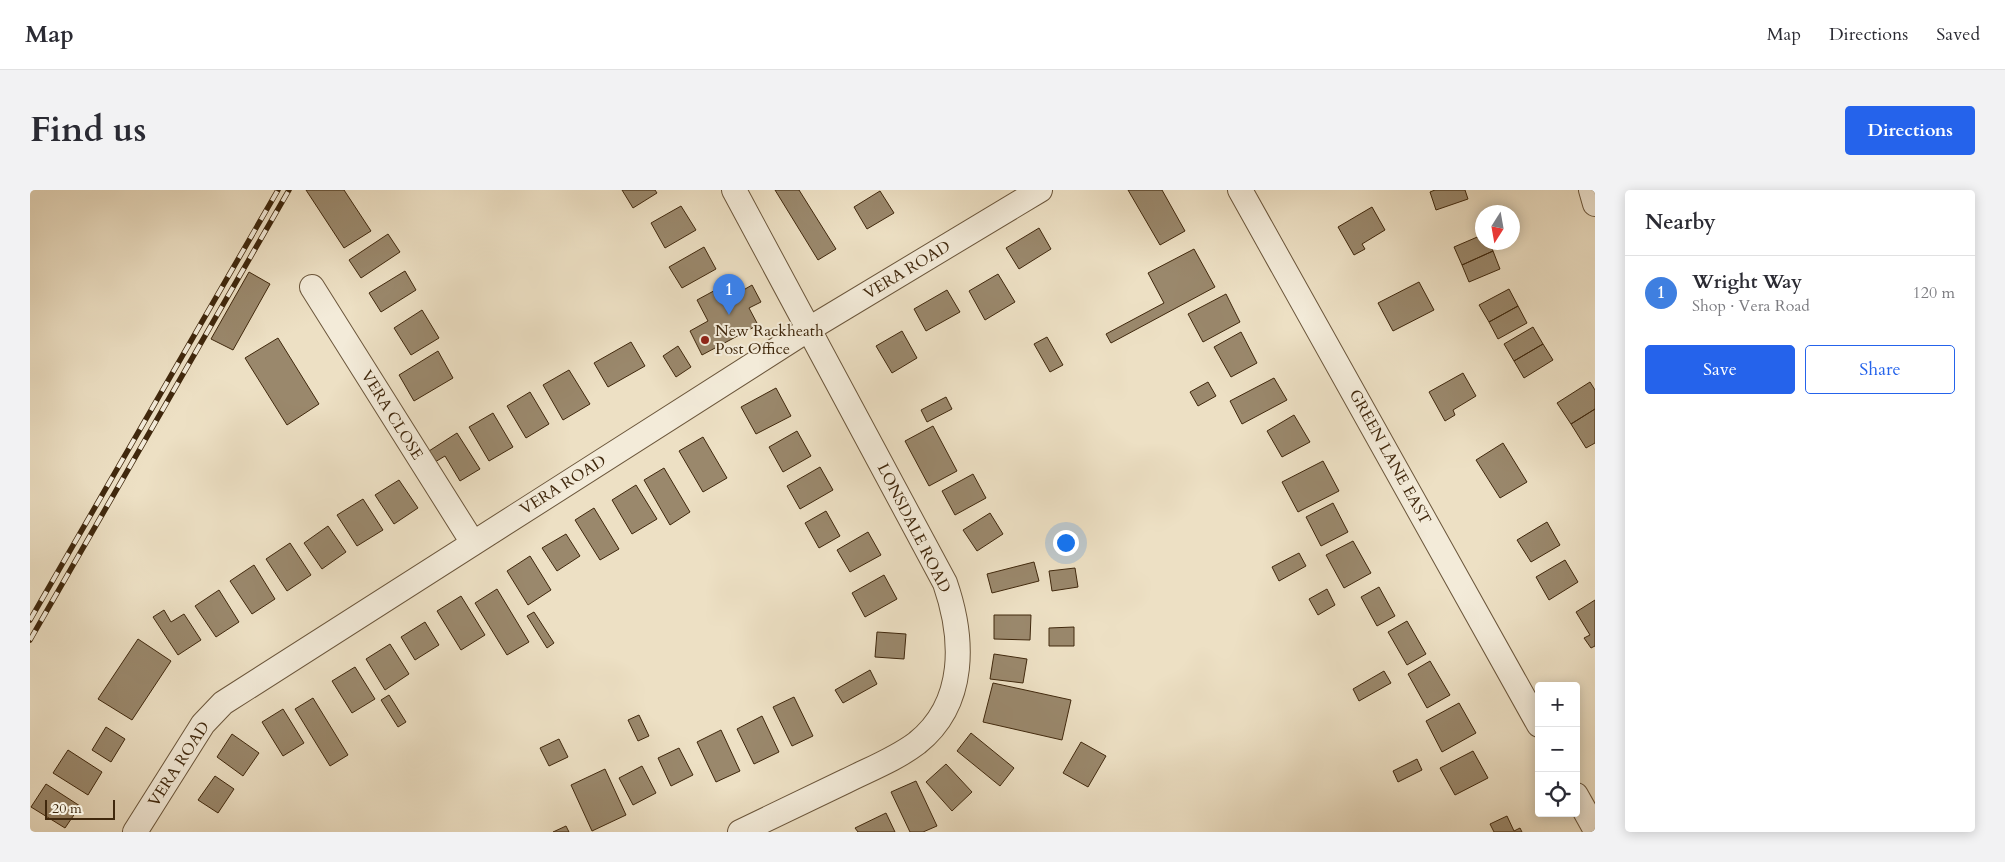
<!DOCTYPE html>
<meta charset="utf-8">
<style>
:root{--surface:#fff;--page:#f2f2f3;--text:#2b2b33;--muted:#7c7c81;--line:#e1e1e2;--accent:#2563eb}
body{margin:0;font-family:Cardo,serif;background:var(--page);color:var(--text)}
.controls{position:absolute;right:15px;bottom:15px;display:grid;overflow:hidden;border-radius:5px;box-shadow:0 2px 12px #0003}
.controls button{width:45px;height:45px;display:grid;place-items:center;padding:0;border:0;border-bottom:1px solid var(--line);background:var(--surface);color:var(--text);font:25px sans-serif}
.compass{position:absolute;left:1445px;top:15px;width:45px;height:45px;border-radius:50%;background:var(--surface);box-shadow:0 2px 12px #0003;rotate:191deg}
.scale{position:absolute;left:15px;bottom:12px;width:70px;box-sizing:border-box;padding-left:5px;border:2px solid #40280d;border-top:0;font-size:14px;line-height:18px;white-space:nowrap;color:#40280d;-webkit-text-stroke:4px #f3ebd9;paint-order:stroke}
.you{position:absolute;left:1035px;top:352px;width:18px;height:18px;margin:-12px;border:4px solid #fff;border-radius:50%;background:#1a73e8;box-shadow:0 0 0 8px #1a73e833}
.badge{display:grid;place-items:center;width:32px;height:32px;border-radius:50%;background:var(--accent);color:#fff;font-size:16px;font-weight:700}
.pin{position:absolute;translate:-50% -41px;filter:drop-shadow(0 1px 2px #0008)}
.pin::after{content:'';position:absolute;top:26px;width:18px;height:15px;background:inherit;clip-path:polygon(0 0,100% 0,50% 100%)}
.list{margin:0;padding:0;list-style:none}
h2{display:flex;justify-content:space-between;align-items:center;height:65px;margin:0;padding:0 20px;font-size:21px}
h2 small{font-size:16px;font-weight:400;color:var(--muted)}
.list li{display:grid;grid-template-columns:32px 1fr auto;gap:15px;align-items:center;box-sizing:border-box;height:75px;padding:0 20px;border-top:1px solid var(--line)}
.list b{display:block;font-size:19px;white-space:nowrap}
.list p{margin:0;font-size:16px;white-space:nowrap;color:var(--muted)}
.list em{font-size:16px;font-style:normal;color:var(--muted)}
.actions{display:flex;gap:10px;padding:15px 20px}
.actions a{flex:1;padding:11px 0;border:1px solid var(--accent);border-radius:5px;text-align:center;font-size:18px;color:var(--accent)}
.actions .main{background:var(--accent);color:#fff}
.icon{flex:none;width:28px;height:28px;fill:none;stroke:currentColor;stroke-width:2;stroke-linecap:round;stroke-linejoin:round}
.map{position:relative;flex:none;width:1565px;height:642px;overflow:hidden;border-radius:5px}
header{display:flex;align-items:center;gap:30px;box-sizing:border-box;height:70px;padding:0 25px;background:var(--surface);border-bottom:1px solid var(--line)}
header strong{font-size:24px}
nav{display:flex;gap:28px;margin-inline-start:auto;font-size:18px}
.intro{display:flex;align-items:center;justify-content:space-between;box-sizing:border-box;height:120px;padding:0 30px}
h1{margin:0;font-size:35px}
.button{padding:12px 22px;border-radius:5px;background:var(--accent);color:#fff;font-size:18px;font-weight:700}
main{display:flex;gap:30px;padding:0 30px}
aside{flex:1;background:var(--surface);border-radius:5px;box-shadow:0 2px 12px #0003}
.map>svg:first-child{display:block}
.building{fill:#9a886c;stroke:#40280d}
.lines{fill:none;stroke-linecap:round;stroke-linejoin:round}
.minor-casing{stroke:#6b563b;stroke-width:26}
.minor{stroke:#f3ebd9;stroke-width:24}
.rail-casing{stroke:#40280d;stroke-width:5.5}
.rail{stroke:#f3ebd9;stroke-width:4;stroke-dasharray:11;stroke-linecap:butt}
.poi-dot{fill:#8f2418;stroke:#f3ebd9;stroke-width:2}
.labels{text-anchor:middle;dominant-baseline:central;stroke-width:4;stroke-linejoin:round;paint-order:stroke}
.street-label{font-size:16px;fill:#40280d;stroke:#f3ebd9}
.poi-label{font-size:16px;fill:#40280d;stroke:#f3ebd9;text-anchor:start}
</style>
<header>
<strong>Map</strong>
<nav><a>Map</a><a>Directions</a><a>Saved</a></nav>
</header>
<div class="intro"><h1>Find us</h1><a class="button">Directions</a></div>
<main>
<div class="map">
<svg width="1565" height="642" viewBox="0 0 1565 642">
<rect width="100%" height="100%" fill="#ede0c4"/>
<filter id="stains"><feTurbulence type="fractalNoise" baseFrequency=".004" numOctaves="4"/><feColorMatrix values="0 0 0 0 .2 0 0 0 0 .09 0 0 0 0 .02 0 0 0 .5 -.17"/></filter>
<radialGradient id="worn" r=".72"><stop offset=".6" stop-color="#630" stop-opacity="0"/><stop offset="1" stop-color="#630" stop-opacity=".3"/></radialGradient>
<!-- building -->
<path class="building" d="M276 0H314L341 41 314 58Z
M592 0H625L627 3 603 18Z
M745 0H769L806 59 788 70Z
M1098 0H1132L1155 41 1130 55Z
M1405 0H1435L1438 9 1406 20 1400 2Z
M850 1 864 23 837 39 824 17Z
M651 16 666 40 635 58 621 33Z
M1342 17 1355 40 1332 54 1335 59 1324 65 1308 37Z
M1009 38 1021 59 989 79 976 58Z
M358 44 370 62 331 88 319 70Z
M1452 45V52H1459L1463 61 1432 75 1424 57Z
M674 57 686 79 652 98 639 77Z
M1164 59 1185 97 1081 153 1076 144 1134 113 1118 83Z
M1463 61 1470 79 1439 92 1432 75Z
M375 81 386 100 351 122 339 103Z
M219 82 240 94 203 160 181 149Z
M968 84 985 112 955 130 939 101Z
M704 90 710 102 722 95 731 112 719 118 728 135 672 165 660 141 678 131 667 110Z
M1389 92 1404 120 1363 141 1348 113Z
M1479 99 1488 116 1459 132 1449 115Z
M917 100 930 122 896 141 884 119Z
M1196 104 1210 132 1173 152 1158 124Z
M1488 116 1497 133 1468 149 1459 132Z
M392 120 409 148 381 165 364 138Z
M1503 137 1513 154 1484 171 1474 154Z
M872 141 887 168 862 183 846 156Z
M1211 142 1227 173 1201 187 1184 157Z
M1017 147 1033 175 1020 182 1004 154Z
M248 148 289 214 257 235 215 168Z
M601 152 615 176 578 197 564 173Z
M1513 154 1523 170 1494 188 1484 171Z
M648 156 661 177 646 187 633 166Z
M408 161 423 188 384 211 369 185Z
M539 180 560 214 533 230 513 195Z
M1433 183 1446 206 1423 220 1425 225 1415 231 1399 202Z
M1244 188 1257 210 1212 234 1200 211Z
M1178 192 1186 206 1168 216 1160 202Z
M1560 192 1565 200V219L1541 234 1527 213Z
M746 198 761 226 726 244 711 217Z
M500 202 519 234 496 248 477 216Z
M916 207 922 219 897 232 891 220Z
M1565 219V253L1556 258 1541 234Z
M463 223 483 257 459 271 439 237Z
M1264 225 1280 252 1252 267 1237 241Z
M903 236 927 281 899 296 875 251Z
M767 241 781 266 753 282 739 257Z
M427 243 450 279 430 291 415 266 405 272 399 261Z
M673 247 697 288 673 302 649 261Z
M1473 253 1497 292 1470 308 1446 270Z
M1293 271 1309 301 1268 322 1252 292Z
M790 277 803 300 770 319 757 296Z
M634 278 660 322 640 335 614 290Z
M943 284 956 308 925 325 912 301Z
M369 290 388 318 364 334 345 305Z
M606 295 627 329 602 344 582 310Z
M333 309 353 340 327 356 307 325Z
M1303 313 1318 342 1291 356 1276 327Z
M564 318 589 359 570 370 545 330Z
M796 321 810 346 789 358 775 333Z
M960 323 973 344 947 361 933 340Z
M1517 332 1530 355 1501 372 1487 350Z
M298 336 316 362 292 379 274 353Z
M838 342 851 365 820 382 807 360Z
M536 344 550 366 527 381 512 358Z
M1323 351 1341 383 1314 398 1296 365Z
M260 353 281 385 257 401 236 369Z
M1269 363 1276 376 1249 391 1242 377Z
M500 366 521 400 498 415 477 381Z
M1535 370 1548 392 1519 410 1506 387Z
M1004 372 1009 391 962 403 957 384Z
M224 375 245 409 222 424 200 391Z
M1045 378 1048 397 1022 401 1019 381Z
M854 385 867 409 835 427 822 403Z
M1349 397 1365 426 1347 436 1331 407Z
M467 399 499 452 477 465 445 413Z
M1297 399 1305 415 1288 425 1279 409Z
M189 400 209 432 186 447 165 416Z
M431 406 455 445 431 460 407 421Z
M1565 410V456L1561 458 1554 448 1560 445 1546 422Z
M134 420 141 432 154 424 171 450 148 465 123 427Z
M504 422 524 453 517 458 497 426Z
M964 425H1001L1000 450 964 449Z
M1377 431 1396 464 1377 475 1358 442Z
M395 432 409 455 385 470 371 447Z
M1044 437V456H1019V438Z
M847 442 876 444 874 469 845 467Z
M108 449 141 471 102 530 68 509Z
M360 454 379 484 355 500 336 469Z
M964 464 997 469 993 493 960 489Z
M1400 471 1420 505 1397 518 1378 484Z
M325 477 345 509 322 523 302 491Z
M840 480 847 494 813 513 805 500Z
M1354 481 1361 493 1329 511 1323 499Z
M963 493 1041 510 1032 550 953 532Z
M359 505 376 532 368 537 351 510Z
M764 507 783 546 762 556 743 517Z
M283 508 318 565 300 576 265 519Z
M1429 513 1446 543 1412 562 1396 531Z
M253 519 274 553 253 566 232 532Z
M609 525 619 546 608 551 598 530Z
M732 526 749 562 724 574 707 539Z
M76 537 95 549 81 572 62 560Z
M691 540 710 581 686 592 667 552Z
M941 543 984 578 970 596 927 561Z
M202 544 229 563 213 586 187 567Z
M529 549 538 567 519 576 510 558Z
M1051 552 1076 566 1058 597 1033 583Z
M649 558 663 585 641 596 628 568Z
M38 560 72 582 58 605 23 583Z
M1443 561 1458 588 1425 605 1410 578Z
M1387 569 1392 580 1368 592 1363 581Z
M916 574 942 602 922 621 896 592Z
M612 576 626 603 603 615 589 588Z
M575 579 596 625 562 641 541 595Z
M185 586 204 599 188 623 168 610Z
M886 591 907 636 893 642H880L861 602Z
M16 594 50 616 35 638 1 617Z
M856 623 865 642H828L825 638Z
M1477 626 1484 641 1490 638 1492 642H1464L1460 634Z
M536 636 539 642H523Z"/>
<g class="lines">
<defs>
<path id="minor" d="M704 0 915 393C934 448 937 513 887 553 866 569 840 579 816 591 781 608 746 625 710 642
M1210 0 1509 535
M1561 0 1565 14
M282 97 443 353
M1546 605 1565 639
M105 642 173 534 193 513 779 139 1010 0"/>
</defs>
<!-- minor casing -->
<use href="#minor" class="minor-casing"/>
<!-- minor -->
<use href="#minor" class="minor"/>
<defs>
<path id="rail" d="M0 430 248 0
M0 450 259 0"/>
</defs>
<!-- rail casing -->
<use href="#rail" class="rail-casing"/>
<!-- rail -->
<use href="#rail" class="rail"/>
</g>
<!-- markers -->
<circle class="poi-dot" cx="675" cy="150" r="5"/>
<g class="labels">
<!-- street labels -->
<g class="street-label">
<text transform="translate(877 80) rotate(-31)">VERA ROAD</text>
<text transform="translate(362 225) rotate(58)">VERA CLOSE</text>
<text transform="translate(1360 267) rotate(61)">GREEN LANE EAST</text>
<text transform="translate(533 295) rotate(-32)">VERA ROAD</text>
<text transform="translate(884 338) rotate(63)">LONSDALE ROAD</text>
<text transform="translate(149 574) rotate(-57)">VERA ROAD</text>
</g>
<!-- poi labels -->
<g class="poi-label">
<text x="685" y="141">New Rackheath<tspan x="685" dy="18">Post Office</tspan></text>
</g>
</g>
<rect width="100%" height="100%" filter="url(#stains)"/>
<rect width="100%" height="100%" fill="url(#worn)"/>
</svg>
<div class="controls">
<button>+</button>
<button>−</button>
<button><svg class="icon" aria-label="locate" viewBox="0 0 24 24"><circle cx="12" cy="12" r="6"/><path d="M12 2v4M12 18v4M2 12h4M18 12h4"/></svg></button>
</div>
<svg class="compass" viewBox="-18 -18 36 36"><path d="M0-13l5 13h-10z" fill="#e53935"/><path d="M0 13l5-13h-10z" fill="#7c7c81"/></svg>
<div class="scale">20 m</div>
<div class="you"></div>
<div class="pin badge" style="left:699px;top:125px;background:#3f7fe0">1</div>
</div>
<aside>
<h2>Nearby<small></small></h2>
<ul class="list">
<li><span class="badge" style="background:#3f7fe0">1</span><div><b>Wright Way</b><p>Shop · Vera Road</p></div><em>120 m</em></li>
</ul>
<div class="actions"><a class="main">Save</a><a>Share</a></div>
</aside>
</main>
